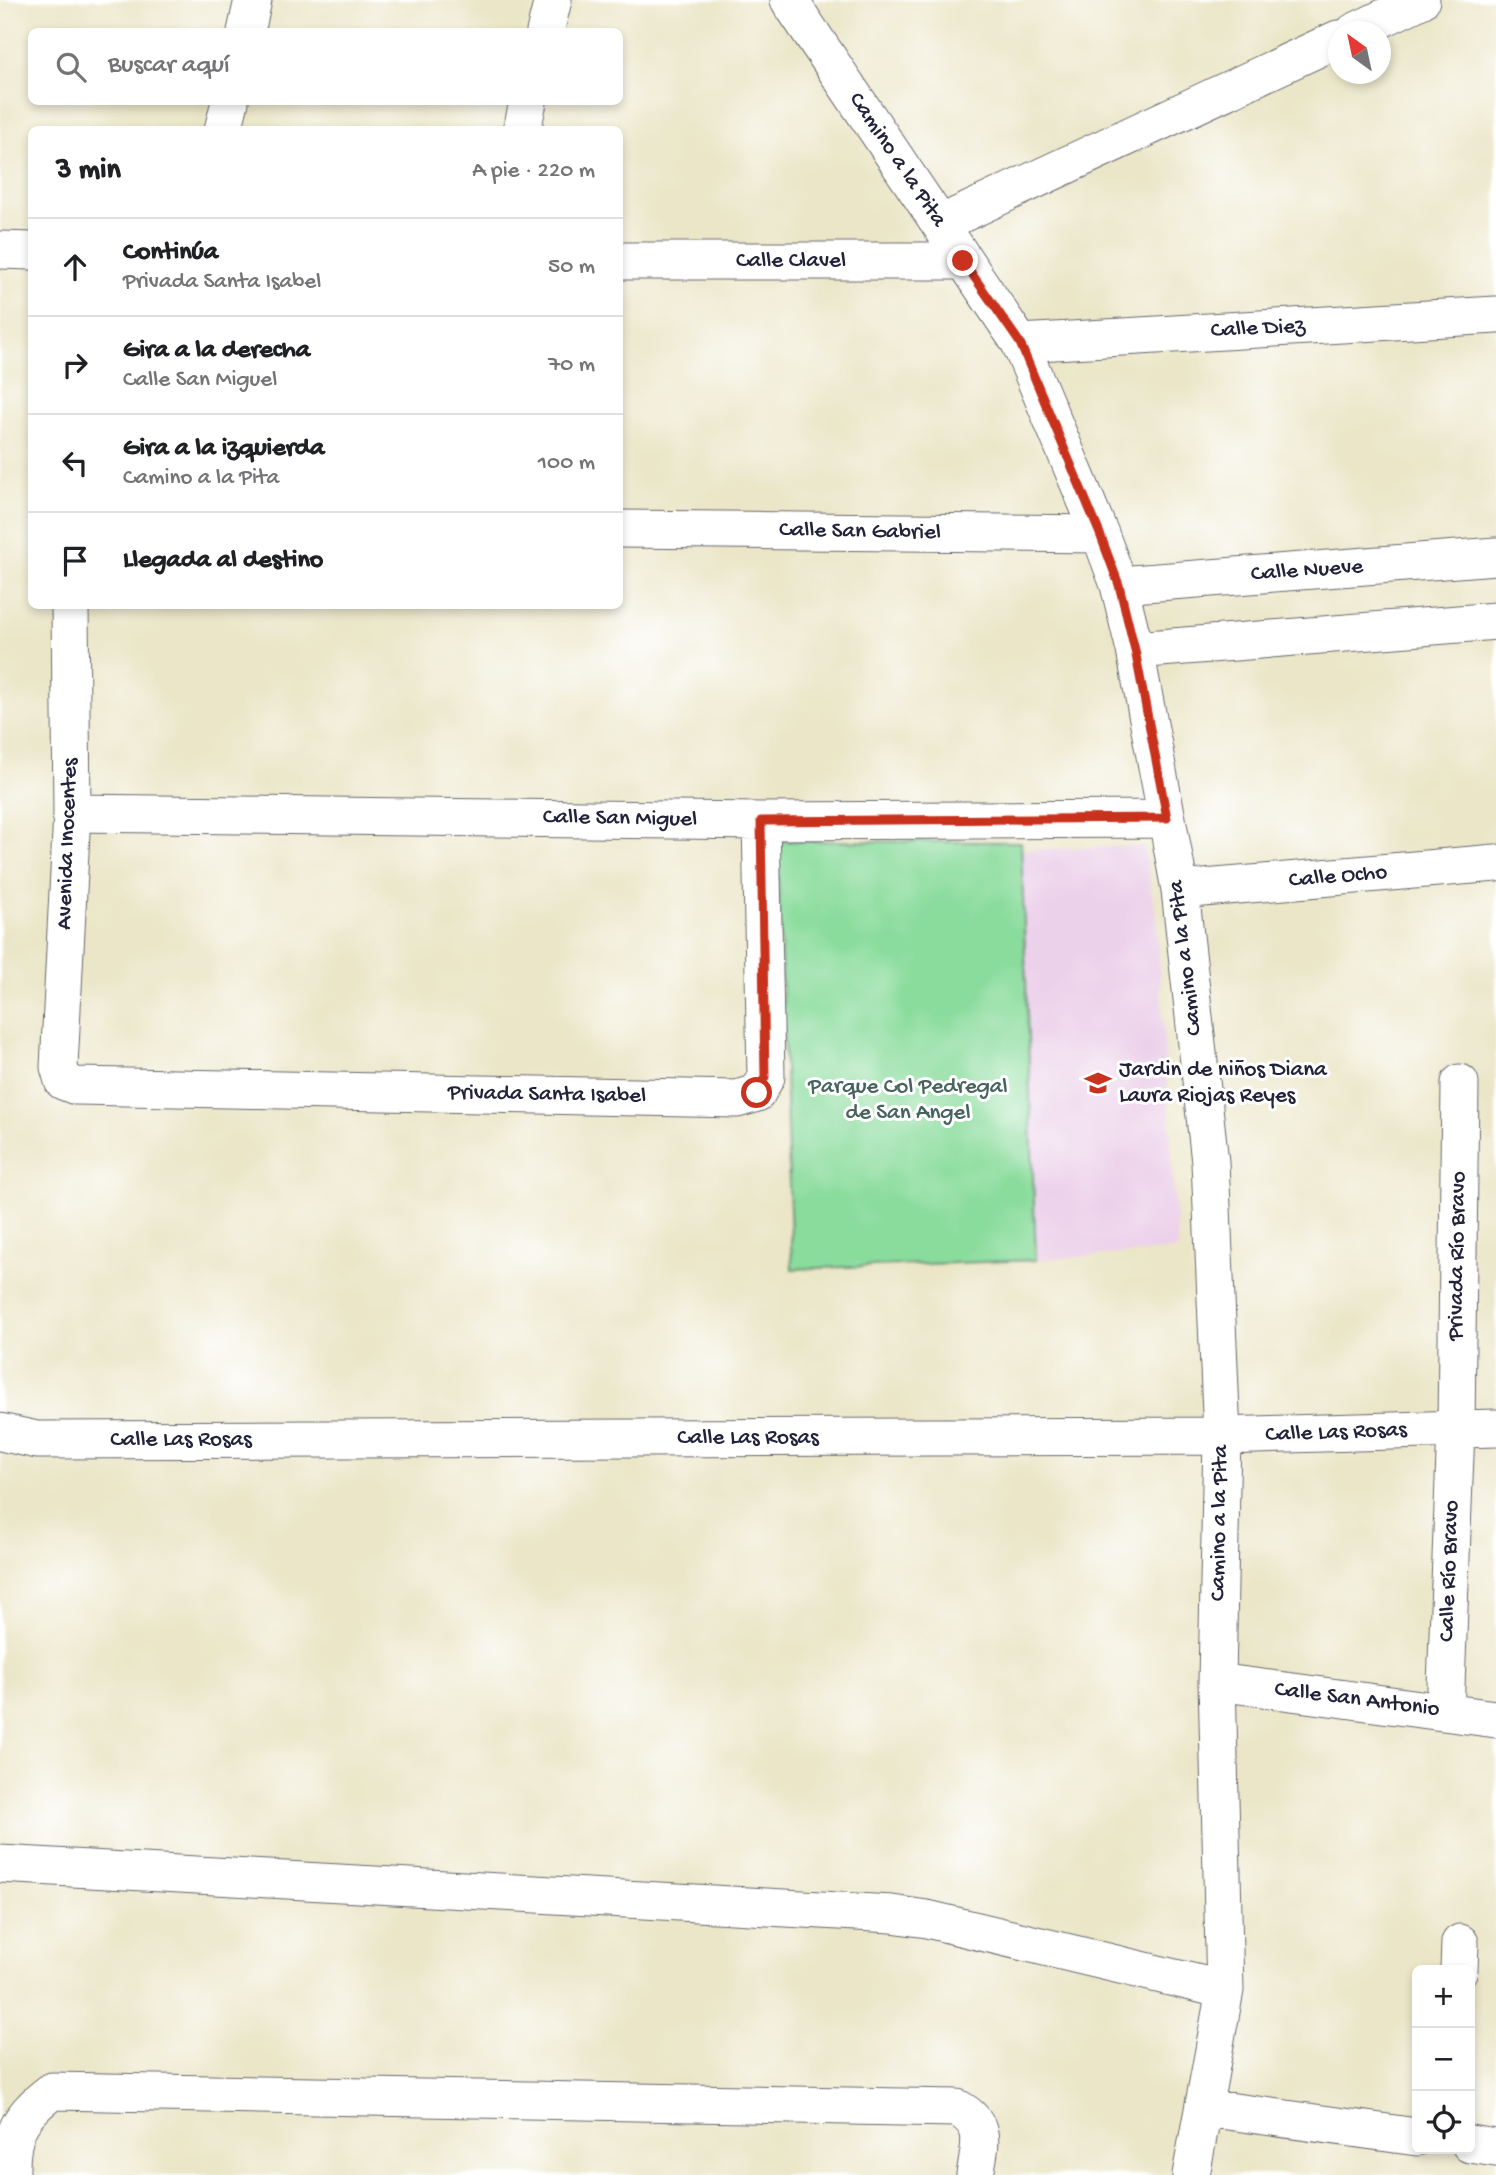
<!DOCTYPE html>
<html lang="es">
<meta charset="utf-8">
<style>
:root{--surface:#fff;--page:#f6f6f6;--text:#202124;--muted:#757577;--line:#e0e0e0}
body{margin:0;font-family:"Gochi Hand",sans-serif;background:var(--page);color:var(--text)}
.controls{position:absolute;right:21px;bottom:21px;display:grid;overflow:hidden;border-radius:10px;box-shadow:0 4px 10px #0003}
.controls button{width:63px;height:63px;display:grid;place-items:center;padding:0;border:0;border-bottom:2px solid var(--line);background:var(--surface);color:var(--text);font:35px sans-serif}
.compass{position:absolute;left:1328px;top:21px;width:63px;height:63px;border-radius:50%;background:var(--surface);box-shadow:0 4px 10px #0003;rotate:327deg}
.stop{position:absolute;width:21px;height:21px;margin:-16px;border:5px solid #c8321e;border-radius:50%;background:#fff}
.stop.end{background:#c8321e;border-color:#fff;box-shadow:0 2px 7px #0008}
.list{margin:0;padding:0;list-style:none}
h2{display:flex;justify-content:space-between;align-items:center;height:91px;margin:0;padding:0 28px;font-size:30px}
h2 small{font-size:23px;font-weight:400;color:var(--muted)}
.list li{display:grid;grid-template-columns:46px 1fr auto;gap:21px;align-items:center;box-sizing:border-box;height:98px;padding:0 28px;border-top:2px solid var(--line)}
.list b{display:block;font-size:26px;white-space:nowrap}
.list p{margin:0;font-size:23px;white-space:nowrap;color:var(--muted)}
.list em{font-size:23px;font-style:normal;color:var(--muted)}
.icon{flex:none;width:38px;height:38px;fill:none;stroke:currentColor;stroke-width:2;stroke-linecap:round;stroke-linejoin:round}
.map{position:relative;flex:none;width:1496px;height:2175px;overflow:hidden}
.search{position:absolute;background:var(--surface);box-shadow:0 4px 10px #0003;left:28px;top:28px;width:595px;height:77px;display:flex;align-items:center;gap:18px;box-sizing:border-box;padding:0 24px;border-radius:10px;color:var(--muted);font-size:26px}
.panel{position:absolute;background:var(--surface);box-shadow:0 4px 10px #0003;left:28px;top:126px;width:595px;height:483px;border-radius:10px}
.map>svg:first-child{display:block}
.built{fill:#ecd1ea}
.green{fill:#8adc9c;stroke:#567f6c;stroke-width:2}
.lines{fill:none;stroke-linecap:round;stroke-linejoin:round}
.minor-casing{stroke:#68676c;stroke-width:39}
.minor{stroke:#fff;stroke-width:37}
.route{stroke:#c8321e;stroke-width:9}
.labels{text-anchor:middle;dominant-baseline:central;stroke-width:6;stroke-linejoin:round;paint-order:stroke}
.street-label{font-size:23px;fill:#22223b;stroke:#fff}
.poi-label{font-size:23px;fill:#22223b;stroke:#fff;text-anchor:start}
.park-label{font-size:23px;fill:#46635d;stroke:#fff}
</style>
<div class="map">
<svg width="1496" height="2175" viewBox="0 0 1496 2175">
<rect width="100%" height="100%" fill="#fff"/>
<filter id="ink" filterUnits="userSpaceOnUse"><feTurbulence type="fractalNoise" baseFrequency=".0143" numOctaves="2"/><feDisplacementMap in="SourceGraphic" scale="14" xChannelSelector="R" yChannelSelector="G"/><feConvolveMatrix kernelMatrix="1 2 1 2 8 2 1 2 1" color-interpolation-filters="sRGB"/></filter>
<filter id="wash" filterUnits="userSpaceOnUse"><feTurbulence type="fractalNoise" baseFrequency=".00686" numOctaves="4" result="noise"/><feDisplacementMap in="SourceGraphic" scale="28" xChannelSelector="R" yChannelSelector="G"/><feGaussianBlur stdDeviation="1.57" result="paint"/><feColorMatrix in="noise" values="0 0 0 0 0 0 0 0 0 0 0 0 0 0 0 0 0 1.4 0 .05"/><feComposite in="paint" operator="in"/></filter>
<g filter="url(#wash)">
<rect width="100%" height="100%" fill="#ebe6c8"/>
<!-- built -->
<path class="built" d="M1143 846 1156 916 1178 1250 1036 1260 1021 850Z"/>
<!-- green -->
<path class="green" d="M777 841 1021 842 1036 1260 792 1269Z"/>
</g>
<g filter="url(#ink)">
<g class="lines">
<defs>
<path id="minor" d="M789 0 1020 343 1100 534 1119 585 1135 650 1167 819 1180 890 1210 1162 1222 1436 1217 1682 1225 1990 1191 2175
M246 32 253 0
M545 32 553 0
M1354 32 1421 0
M223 130 230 102
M522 130 528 102
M940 224 1338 39
M0 250 32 251
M620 261H963
M1020 343 1496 315
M620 529 1100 534
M1119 585 1496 556
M70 606 72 813 59 1067 63 1081 76 1086 737 1099 757 1093 766 1077 761 821
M1135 650 1496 621
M72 813 761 821 1167 819
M1180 890 1496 863
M0 1432 37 1440 1222 1436 1496 1428
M1217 1682 1496 1719
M1445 1712 1456 1429 1460 1083
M0 1864 892 1914 927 1919 1225 1990
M1459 1970 1460 1943
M1206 2108 1417 2137
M1470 2144 1496 2148
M11 2175C10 2133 19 2116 52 2091L957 2108C988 2124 980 2145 975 2175"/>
</defs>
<!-- minor casing -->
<use href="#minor" class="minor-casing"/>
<!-- minor -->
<use href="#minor" class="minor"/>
</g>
</g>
<g class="lines" filter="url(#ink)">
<!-- route -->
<path class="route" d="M757 1093 765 1077 761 821 1167 818 1135 650 1119 585 1100 534 1020 343 963 261"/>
</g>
<!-- icons -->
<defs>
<symbol id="school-bare" viewBox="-9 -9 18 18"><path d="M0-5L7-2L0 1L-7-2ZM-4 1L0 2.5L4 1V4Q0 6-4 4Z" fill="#c8321e" stroke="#fff" stroke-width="2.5" paint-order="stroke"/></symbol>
</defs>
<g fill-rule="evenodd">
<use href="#school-bare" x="1079" y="1064" width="38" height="38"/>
</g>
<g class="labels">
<!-- street labels -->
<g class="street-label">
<text transform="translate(897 160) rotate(56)">Camino a la Pita</text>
<text x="791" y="261">Calle Clavel</text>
<text transform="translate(1258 329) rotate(-3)">Calle Diez</text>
<text transform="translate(860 532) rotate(1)">Calle San Gabriel</text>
<text transform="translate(1307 571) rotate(-4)">Calle Nueve</text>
<text transform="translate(620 819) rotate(1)">Calle San Miguel</text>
<text transform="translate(68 844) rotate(-88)">Avenida Inocentes</text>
<text transform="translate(1338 877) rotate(-5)">Calle Ocho</text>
<text transform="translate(1186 958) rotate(-97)">Camino a la Pita</text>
<text transform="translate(547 1095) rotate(1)">Privada Santa Isabel</text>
<text transform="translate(1458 1256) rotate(-89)">Privada Río Bravo</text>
<text transform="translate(1336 1433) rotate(-2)">Calle Las Rosas</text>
<text x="748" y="1438">Calle Las Rosas</text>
<text x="181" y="1440">Calle Las Rosas</text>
<text transform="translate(1220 1523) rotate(-89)">Camino a la Pita</text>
<text transform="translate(1450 1571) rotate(-88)">Calle Río Bravo</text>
<text transform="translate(1357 1700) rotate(7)">Calle San Antonio</text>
</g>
<!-- poi labels -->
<g class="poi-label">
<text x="1119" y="1070">Jardin de niños Diana<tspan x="1119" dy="26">Laura Riojas Reyes</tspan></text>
</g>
<!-- park labels -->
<g class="park-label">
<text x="908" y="1087">Parque Col Pedregal<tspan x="908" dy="26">de San Angel</tspan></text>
</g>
</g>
</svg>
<div class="controls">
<button>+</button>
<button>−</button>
<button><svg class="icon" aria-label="locate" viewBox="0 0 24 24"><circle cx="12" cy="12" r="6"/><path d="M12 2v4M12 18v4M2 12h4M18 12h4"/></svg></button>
</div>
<svg class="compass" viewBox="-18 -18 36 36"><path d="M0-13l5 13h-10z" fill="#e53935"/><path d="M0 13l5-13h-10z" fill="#757577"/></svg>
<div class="stop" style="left:757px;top:1093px"></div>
<div class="stop end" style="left:963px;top:261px"></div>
<div class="search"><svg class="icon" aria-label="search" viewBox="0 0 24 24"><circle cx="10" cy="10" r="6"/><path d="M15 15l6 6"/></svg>Buscar aquí</div>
<section class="panel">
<h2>3 min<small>A pie · 220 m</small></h2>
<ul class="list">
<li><svg class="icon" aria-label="ahead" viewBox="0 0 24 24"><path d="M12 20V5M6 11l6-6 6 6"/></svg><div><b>Continúa</b><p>Privada Santa Isabel</p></div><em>50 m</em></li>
<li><svg class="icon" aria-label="right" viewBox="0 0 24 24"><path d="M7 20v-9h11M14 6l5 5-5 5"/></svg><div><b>Gira a la derecha</b><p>Calle San Miguel</p></div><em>70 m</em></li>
<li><svg class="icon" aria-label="left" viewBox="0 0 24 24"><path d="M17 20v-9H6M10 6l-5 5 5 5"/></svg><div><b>Gira a la izquierda</b><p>Camino a la Pita</p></div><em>100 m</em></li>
<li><svg class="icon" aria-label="arrive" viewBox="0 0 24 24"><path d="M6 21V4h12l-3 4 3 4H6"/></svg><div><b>Llegada al destino</b></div></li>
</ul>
</section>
</div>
